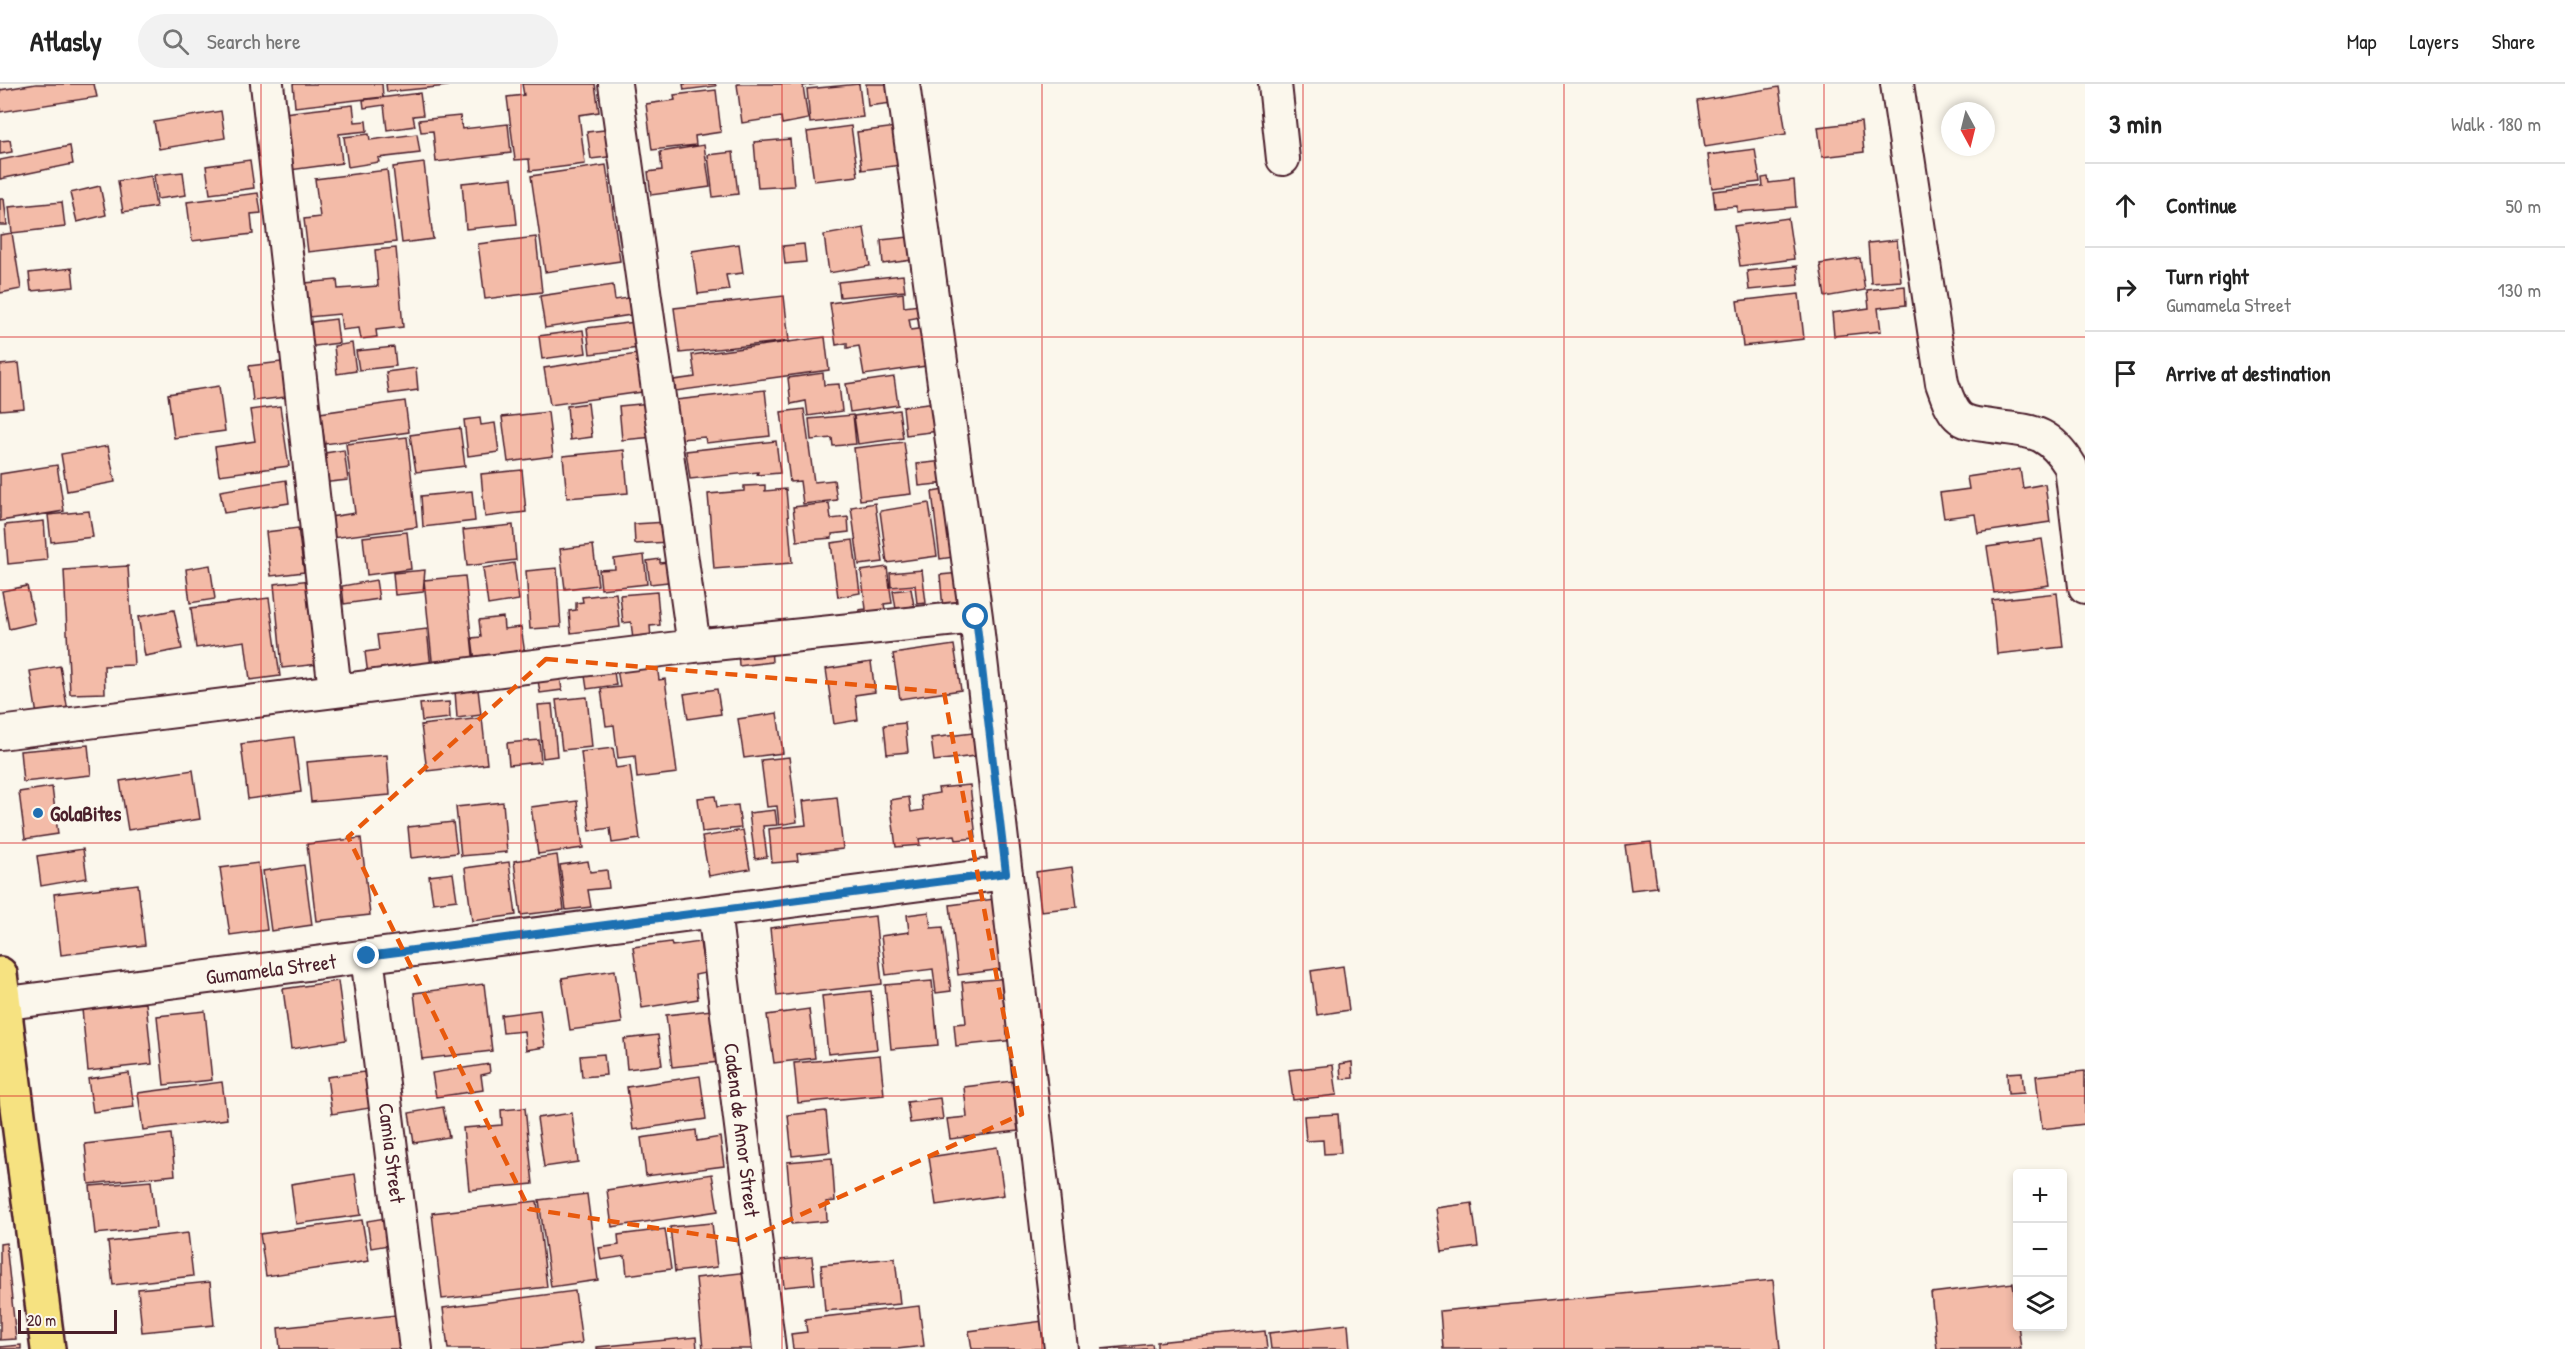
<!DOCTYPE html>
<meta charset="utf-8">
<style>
:root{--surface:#fff;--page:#f2f2f2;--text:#222;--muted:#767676;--line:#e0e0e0}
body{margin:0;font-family:"Patrick Hand",sans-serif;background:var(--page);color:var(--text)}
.controls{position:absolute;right:18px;bottom:18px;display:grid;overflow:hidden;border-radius:6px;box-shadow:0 3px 9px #0003}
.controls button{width:54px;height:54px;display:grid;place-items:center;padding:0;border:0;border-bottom:2px solid var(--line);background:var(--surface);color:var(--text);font:30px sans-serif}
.compass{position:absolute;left:1941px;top:18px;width:54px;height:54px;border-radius:50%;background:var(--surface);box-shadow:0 3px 9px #0003;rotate:173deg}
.scale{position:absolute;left:18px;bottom:15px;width:99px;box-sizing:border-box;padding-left:6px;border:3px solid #4a1f2b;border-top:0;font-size:16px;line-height:21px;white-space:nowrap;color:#4a1f2b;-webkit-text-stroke:4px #fbf7ec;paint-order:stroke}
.stop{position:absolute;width:18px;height:18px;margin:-14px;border:4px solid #1f6fb2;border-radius:50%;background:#fff}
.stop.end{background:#1f6fb2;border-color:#fff;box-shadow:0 2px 6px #0008}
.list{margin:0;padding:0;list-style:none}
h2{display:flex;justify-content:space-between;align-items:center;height:78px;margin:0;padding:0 24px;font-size:26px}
h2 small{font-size:20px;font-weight:400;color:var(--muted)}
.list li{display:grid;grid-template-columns:39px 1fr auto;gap:18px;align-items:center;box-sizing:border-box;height:84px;padding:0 24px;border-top:2px solid var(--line)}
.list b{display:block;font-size:22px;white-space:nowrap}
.list p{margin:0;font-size:20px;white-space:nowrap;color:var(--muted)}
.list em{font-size:20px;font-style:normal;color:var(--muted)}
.icon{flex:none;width:33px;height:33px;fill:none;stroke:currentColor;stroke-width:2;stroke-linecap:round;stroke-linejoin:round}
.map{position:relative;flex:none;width:2085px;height:1265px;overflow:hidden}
header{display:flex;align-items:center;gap:36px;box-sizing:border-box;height:84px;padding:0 30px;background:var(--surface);border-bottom:2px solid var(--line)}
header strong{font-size:28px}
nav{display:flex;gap:33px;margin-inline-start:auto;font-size:21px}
.search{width:420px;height:54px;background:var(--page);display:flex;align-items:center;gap:15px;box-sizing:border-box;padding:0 21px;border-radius:33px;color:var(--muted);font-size:22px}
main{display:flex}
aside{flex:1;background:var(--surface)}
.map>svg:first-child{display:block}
.building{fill:#f3bba8;stroke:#4a1f2b;stroke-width:1.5}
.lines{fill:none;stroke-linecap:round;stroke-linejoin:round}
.street-casing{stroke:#4a1f2b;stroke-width:36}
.primary-casing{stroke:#4a1f2b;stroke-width:38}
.street{stroke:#fbf7ec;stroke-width:32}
.primary{stroke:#f6e281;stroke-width:33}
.route{stroke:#1f6fb2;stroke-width:8}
.marked{fill:none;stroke:#e8590c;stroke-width:4.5;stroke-dasharray:12 8;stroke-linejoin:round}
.grid{fill:none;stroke:#d62828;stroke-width:1.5;stroke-opacity:0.55}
.poi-dot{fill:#1f6fb2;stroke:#fbf7ec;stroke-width:2}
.labels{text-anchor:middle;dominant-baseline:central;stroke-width:6;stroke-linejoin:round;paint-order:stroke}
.poi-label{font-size:21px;font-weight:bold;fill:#4a1f2b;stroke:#fbf7ec;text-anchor:start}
.street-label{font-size:21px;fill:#4a1f2b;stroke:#fbf7ec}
</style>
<header>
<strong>Atlasly</strong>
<div class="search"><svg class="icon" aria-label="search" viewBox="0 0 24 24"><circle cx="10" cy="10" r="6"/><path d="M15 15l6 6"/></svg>Search here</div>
<nav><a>Map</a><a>Layers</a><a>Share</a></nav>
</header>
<main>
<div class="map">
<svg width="2085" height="1265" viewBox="0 0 2085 1265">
<rect width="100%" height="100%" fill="#fbf7ec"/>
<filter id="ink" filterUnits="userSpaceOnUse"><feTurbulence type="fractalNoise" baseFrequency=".0167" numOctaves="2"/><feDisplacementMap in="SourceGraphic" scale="12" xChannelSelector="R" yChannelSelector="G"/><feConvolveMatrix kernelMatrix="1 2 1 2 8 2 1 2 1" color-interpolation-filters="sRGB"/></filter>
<g filter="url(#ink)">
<!-- building -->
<path class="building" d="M36 0H94L97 13 0 28V6Z
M293 0H382L383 13 295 23Z
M386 0H447V2L387 8Z
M522 0H595L599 28 579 31 585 80 530 87 529 75 515 76 507 13 524 11Z
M683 0H715L716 2 684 6Z
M737 0H816L803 2 808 35 782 40 781 33 742 39Z
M859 0 863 33 810 39 807 5Z
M866 0H898L900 18 868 22Z
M1779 3 1786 50 1705 63 1698 17Z
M716 6 721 48 695 52 696 61 652 66 646 20 675 16 674 11Z
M420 9 423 31 413 32 415 42 387 46 384 21 364 24 363 16Z
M353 21 355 38 366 37 367 47 339 50 342 79 290 86 284 29Z
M221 27 225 54 159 65 154 38Z
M460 32 462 45 508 40 511 69 436 78 433 47 421 48 419 36Z
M1861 38 1864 68 1822 73 1818 43Z
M851 42 858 92 814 97 807 48Z
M904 42 909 80 862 86 857 48Z
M613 45 616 72 591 75 587 48Z
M369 50 370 56 417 50 420 69 378 74 379 78 348 83 344 53Z
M790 55 794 102 758 104 754 58Z
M10 56 12 68 0 70V57Z
M704 61 710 103 651 111 648 88 662 86 660 68Z
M70 62 73 80 0 95V76Z
M1755 65 1760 98 1712 104 1708 71Z
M733 68 738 110 713 113 708 71Z
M250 76 254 104 210 110 206 82Z
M424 79 433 155 402 159 393 83Z
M606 81 620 177 545 188 531 92Z
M387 86 396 158 308 168 304 135 320 133 315 95Z
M183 88 186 111 157 115 154 91Z
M151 92 156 123 123 128 118 97Z
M1768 93 1769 99 1794 96 1796 123 1737 128V122L1715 124 1713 107 1763 102 1762 94Z
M512 94 517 140 466 145 462 99Z
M100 102 106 131 77 138 70 109Z
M258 109 261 129 251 130 253 150 192 157 187 118Z
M0 115H4L7 141H0Z
M62 118 65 143 12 149 9 123Z
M1788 134 1794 175 1740 182 1734 142Z
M864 144 870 182 829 189 824 151Z
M12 149 21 205 0 209V151Z
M536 153 542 208 485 215 478 160Z
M909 153 912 176 883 180 881 156Z
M1897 156 1901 197 1871 199 1868 159Z
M739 160 743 189 726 191 729 206 698 210 692 167Z
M804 160 806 178 785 180 783 162Z
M396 164 403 243 376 246 377 253 361 255 359 244 342 246 340 230 308 233 305 199 337 196 338 205 378 202 375 166Z
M1860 174 1865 206 1825 213 1820 180Z
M1797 182 1799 201 1749 206 1747 187Z
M72 184 74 203 31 207 29 189Z
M903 191 905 207 840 213 838 198Z
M613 201 615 216 628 214 631 231 545 244 540 212Z
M1905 202 1906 221 1878 224 1881 247 1834 252 1832 229 1869 224 1867 206Z
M903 209 904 223 919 221 921 233 909 235 911 246 925 244 926 282 864 291 859 262 847 264V259L836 261 830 219Z
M1799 210 1804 255 1743 262 1737 217Z
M784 212 789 257 680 269 674 224Z
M336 235 339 259 307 263 304 239Z
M644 237 647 263 590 270 587 244Z
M583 246 586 269 542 275 539 252Z
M825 253 829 286 676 307 674 296 695 293 692 271Z
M352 259 356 287 337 290 334 262Z
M394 263 396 282 359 286 356 267Z
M644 269 649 307 550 321 544 284Z
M281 278 286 313 253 317 249 282Z
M19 279 24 324 0 326V281Z
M416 284 418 306 389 310 386 288Z
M823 289 824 301 839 300 842 327 808 332 806 317 791 320 788 294Z
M894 293 898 321 850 328 846 300Z
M219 302 225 347 174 354 168 310Z
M765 306 770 352 706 359 705 353 680 355 676 316Z
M405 317 409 348 325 360 320 329Z
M588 319 592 353 570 356 567 322Z
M651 319 654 353 622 356 619 322Z
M936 319 939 347 906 351 903 323Z
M280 322 289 382 219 391 215 363 255 357 250 326Z
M804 325 814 398 834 396 837 416 803 420 800 397 790 398 781 328Z
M899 326 903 354 858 360 854 332Z
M548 328 553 372 508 378 502 333Z
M853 331 856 360 833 362 832 354 811 356 809 335Z
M480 334 481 341 495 339 499 368 468 372 464 336Z
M460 344 465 382 416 388 410 351Z
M407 353 417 443 332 454 330 433 355 429 346 360Z
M776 357 780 389 757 391 758 388 690 395 686 367Z
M904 358 911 410 860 416 854 364Z
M108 362 115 398 67 407 61 370Z
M344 366 348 396 321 399 318 385 326 384 325 369Z
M624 366 628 409 567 414 563 372Z
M944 377 947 399 919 402 917 380Z
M57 381 64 427 0 437V390Z
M2020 385 2023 404 2045 400 2050 438 1978 449 1975 430 1944 434 1940 409 1969 405 1967 393Z
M522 386 526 428 485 433 481 390Z
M286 396 289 419 224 429 220 407Z
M765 401V407L786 405 792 479 714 485 708 410 744 407V402Z
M951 405 960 472 940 475 932 408Z
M472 407 475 437 423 443 421 412Z
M829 419 831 435 848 433 849 448 832 450V454L797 457 793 423Z
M875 419 883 478 859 481 851 423Z
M929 419 937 472 887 479 880 427Z
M89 427 93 453 51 458 48 431Z
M44 437 47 476 8 480 5 441Z
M667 438 669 458 635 460 634 440Z
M513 441 516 476 467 482 463 446Z
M298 444 304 488 271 492 266 448Z
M407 448 411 485 367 491 363 453Z
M2042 455 2049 501 1994 509 1987 463Z
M853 456 860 509 838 513 831 459Z
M593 461 598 501 565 505 560 465Z
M644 471 647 500 601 505 599 486 615 485 614 475Z
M660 475V479L675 477 677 497 650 500 647 477Z
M514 479 519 516 488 521 483 484Z
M210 481 215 515 190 519 186 485Z
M128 482 134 581 104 582 105 609 70 610 64 486Z
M887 483 892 519 884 520 886 531 860 534 859 526 866 525 861 487Z
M557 484 561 543 530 545 526 487Z
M425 486 423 508 395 511 393 489Z
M922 486 926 519 917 520 915 501 891 503 890 489Z
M960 489 964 523 943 525 940 491Z
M465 492 474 581 433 586 424 496Z
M312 496 319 580 282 584 274 500Z
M376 496 379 515 344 520 342 502Z
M27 502 35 539 9 545 2 507Z
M911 505 914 522 896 525 893 507Z
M657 508 660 541 650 542 651 554 633 556 631 538 623 539 620 511Z
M616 509 620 543 571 549 569 527 576 526V519L583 518 582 513Z
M2057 509 2063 563 1997 570 1992 516Z
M269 514 280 592 250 596 245 557 196 564 191 524Z
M174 526 182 565 145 572 138 533Z
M503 533 504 545 521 543 525 570 475 577 472 554 481 553 479 536Z
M427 545 431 584 368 591 365 568 379 566 377 551Z
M954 561 961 606 900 615 893 570Z
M771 562 772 578 739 582 738 566Z
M871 578 875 608 855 611 858 636 834 640 826 585Z
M657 580 659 596 665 595 677 689 637 694 635 672 618 674 614 641 606 642 601 605 620 603 617 585Z
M613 581 616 601 587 605 584 585Z
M60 582 69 633 38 638 30 587Z
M559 586 562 606 540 609 537 590Z
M478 605 481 631 457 634 455 607Z
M717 605 721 630 688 635 684 610Z
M587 613 592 663 562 666 556 616Z
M449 618 450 634 422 637 420 620Z
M552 620 557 672 543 674 538 621Z
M777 629 783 669 744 674 738 635Z
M482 634 487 680 427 687 421 641Z
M905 639 908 668 887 670 884 641Z
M973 649 975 672 934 677 931 654Z
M294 653 301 708 248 715 241 660Z
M539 656 541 678 509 681 507 659Z
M88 661 91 691 23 698 20 667Z
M613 664 616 684 630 682 640 755 612 759 610 744 590 747 581 668Z
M387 671 390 711 311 718 307 678Z
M789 673 797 738 779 741 777 722 767 723 761 676Z
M193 686 200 735 128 746 120 697Z
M970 701 976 754 956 756 955 751 919 755 920 761 896 763 890 716 909 713 911 728 923 726 921 712 939 709 938 704Z
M52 703 58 750 25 755 19 708Z
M715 712 717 723 738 721 741 744 702 748 698 714Z
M837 713 843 765 797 770 798 777 772 779 769 745 806 741 803 717Z
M577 717 583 764 538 770 531 723Z
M503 718 507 768 461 772 456 723Z
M775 726 777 741 763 742 767 773 755 775 749 729Z
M453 738 457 769 411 774 408 743Z
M743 746 750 785 709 792 702 753Z
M361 754 370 831 316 837 307 760Z
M1651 758 1657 803 1631 806 1625 761Z
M83 765 87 794 41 802 37 772Z
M557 771 564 826 521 831 514 777Z
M588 777 590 788 607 786 609 804 588 806 591 823 566 826 560 781Z
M509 778 516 831 472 837 465 784Z
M258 779 267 846 230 851 220 784Z
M304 781 312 841 271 847 263 787Z
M1072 783 1077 823 1041 827 1036 788Z
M453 789 457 816 433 819 429 792Z
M138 800 145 861 61 871 54 810Z
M994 815 1003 885 958 891 950 821Z
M929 828 931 844 943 843 951 907 936 909 933 885 886 891 881 852 909 848 907 831Z
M875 832 882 900 777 912 770 844Z
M671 858 672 862 700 858 705 889 695 891 698 915 642 924 633 863Z
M1343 882 1349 926 1317 931 1311 887Z
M615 886 622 939 570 946 562 894Z
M1009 894 1015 956 956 962 954 940 966 939 962 898Z
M338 897 346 956 291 965 283 905Z
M932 897 938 961 891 965 885 901Z
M484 900 492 967 422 975 414 909Z
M871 907 877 965 828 970 822 912Z
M146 919 152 980 88 987 82 925Z
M721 925 729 977 672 983 666 931Z
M809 925 815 974 774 979 767 931Z
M540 926 545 963 526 966 524 947 503 949 501 931Z
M205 927 212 996 164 1001 157 932Z
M658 951 662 981 627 985 624 955Z
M604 970 606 991 582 993 580 972Z
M880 971 884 1011 798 1019 794 979Z
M1352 978 1353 994 1341 995 1340 980Z
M489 980 490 989 481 991 483 1006 436 1013 432 989Z
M1333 981 1337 1011 1293 1016 1289 986Z
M2085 987V1040L2042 1045 2036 992Z
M364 988 370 1024 332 1030 327 993Z
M2022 988 2024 1009 2008 1010 2007 989Z
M129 989 134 1023 93 1028 88 995Z
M700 992 706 1035 633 1046 627 1003Z
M1012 997 1018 1047 950 1055 947 1035 967 1033 964 1003Z
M222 998 227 1035 143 1046 138 1009Z
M940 1014 943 1035 910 1039 907 1018Z
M443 1023 449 1053 414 1059 409 1029Z
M525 1024 533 1100 469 1106 463 1044 502 1041 501 1026Z
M826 1027 830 1068 792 1072 788 1031Z
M572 1029 578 1078 544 1083 537 1034Z
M1338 1030 1341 1069 1324 1070 1323 1056 1306 1057 1304 1032Z
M696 1046 697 1057 720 1053 724 1082 646 1092 641 1054Z
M171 1050 175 1091 89 1100 85 1060Z
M997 1063 1004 1111 936 1121 929 1073Z
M832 1074 835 1117 826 1118 827 1137 792 1140 787 1078Z
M355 1090 361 1131 296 1140 291 1100Z
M712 1090 718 1127 612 1143 607 1106Z
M151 1097 156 1144 95 1150 90 1102Z
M587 1110 598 1196 551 1203 539 1116Z
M537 1117 547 1203 442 1215 432 1129Z
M1472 1119 1478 1163 1442 1168 1436 1124Z
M385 1134 389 1161 371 1164 367 1137Z
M362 1136 369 1177 266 1192 260 1150Z
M712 1139 717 1183 675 1188 670 1143Z
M665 1145 671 1185 627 1191 625 1172 601 1176 599 1164 619 1161 618 1151Z
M188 1149 193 1192 113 1201 108 1158Z
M6 1159 16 1255 0 1256V1160Z
M812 1173 815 1200 784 1203 781 1176Z
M895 1174 900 1220 825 1227 821 1181Z
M749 1188 757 1265H703L696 1194Z
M1773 1196 1780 1265H1443L1440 1227Z
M210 1198 214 1241 142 1248 138 1205Z
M2013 1199 2021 1265H1937L1931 1209Z
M575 1207 582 1259 540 1265H448L443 1224Z
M919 1222 924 1262 897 1265H793L791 1250 807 1248 805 1235Z
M396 1231 400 1265H280L278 1244Z
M1043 1237 1047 1265H972L969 1247Z
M1348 1240 1350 1265H1271L1269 1249Z
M1265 1247 1267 1265H1157V1258Z
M696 1253 697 1265H597V1263Z
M1152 1260 1153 1265H1101Z
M21 1261V1265H0V1263Z"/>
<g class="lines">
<defs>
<path id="street" d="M267 0 335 607
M615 0 694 562
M903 0 976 533 1061 1265
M1275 0 1283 75
M1897 0 1942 299C1946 310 1950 324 1958 332 1965 339 1976 340 1984 341 2028 348 2046 342 2071 383L2085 503
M0 649 694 562 976 533
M714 827 769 1265
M367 872 416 1265
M0 920 1006 789"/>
<path id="primary" d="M0 890 48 1265"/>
</defs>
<!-- street casing -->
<use href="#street" class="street-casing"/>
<!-- primary casing -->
<use href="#primary" class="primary-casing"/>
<!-- street -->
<use href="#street" class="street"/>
<!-- primary -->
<use href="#primary" class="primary"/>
</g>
</g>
<g class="lines" filter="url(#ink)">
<!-- route -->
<path class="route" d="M367 872 1006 789 976 533"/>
</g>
<!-- marked area -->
<path class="marked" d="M546 575 944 608 1022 1030 743 1157 529 1125 348 753Z"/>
<!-- grid -->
<path class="grid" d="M261 0V1265M521 0V1265M782 0V1265M1042 0V1265M1303 0V1265M1564 0V1265M1824 0V1265M0 253H2085M0 506H2085M0 759H2085M0 1012H2085"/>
<!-- markers -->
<circle class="poi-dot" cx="38" cy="729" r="6"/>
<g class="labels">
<!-- poi labels -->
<g class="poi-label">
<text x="50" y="729">GolaBites</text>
</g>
<!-- street labels -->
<g class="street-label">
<text transform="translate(271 885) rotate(-7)">Gumamela Street</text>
<text transform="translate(742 1046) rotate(83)">Cadena de Amor Street</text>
<text transform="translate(392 1069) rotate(83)">Camia Street</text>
</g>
</g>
</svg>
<div class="controls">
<button>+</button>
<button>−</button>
<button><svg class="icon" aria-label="layers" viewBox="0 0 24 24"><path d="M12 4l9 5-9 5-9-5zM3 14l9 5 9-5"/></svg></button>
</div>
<svg class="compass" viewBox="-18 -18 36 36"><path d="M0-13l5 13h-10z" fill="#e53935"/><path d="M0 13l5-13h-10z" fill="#767676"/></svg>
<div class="scale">20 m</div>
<div class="stop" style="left:976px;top:533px"></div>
<div class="stop end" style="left:367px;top:872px"></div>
</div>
<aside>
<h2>3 min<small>Walk · 180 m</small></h2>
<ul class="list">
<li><svg class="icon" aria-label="ahead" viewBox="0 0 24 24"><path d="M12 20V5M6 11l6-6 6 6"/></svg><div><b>Continue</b></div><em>50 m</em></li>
<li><svg class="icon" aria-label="right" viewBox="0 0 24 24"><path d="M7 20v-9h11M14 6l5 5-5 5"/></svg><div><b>Turn right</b><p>Gumamela Street</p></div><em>130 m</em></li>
<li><svg class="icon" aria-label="arrive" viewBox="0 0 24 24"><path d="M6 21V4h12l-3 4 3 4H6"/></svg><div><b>Arrive at destination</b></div></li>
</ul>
</aside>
</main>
